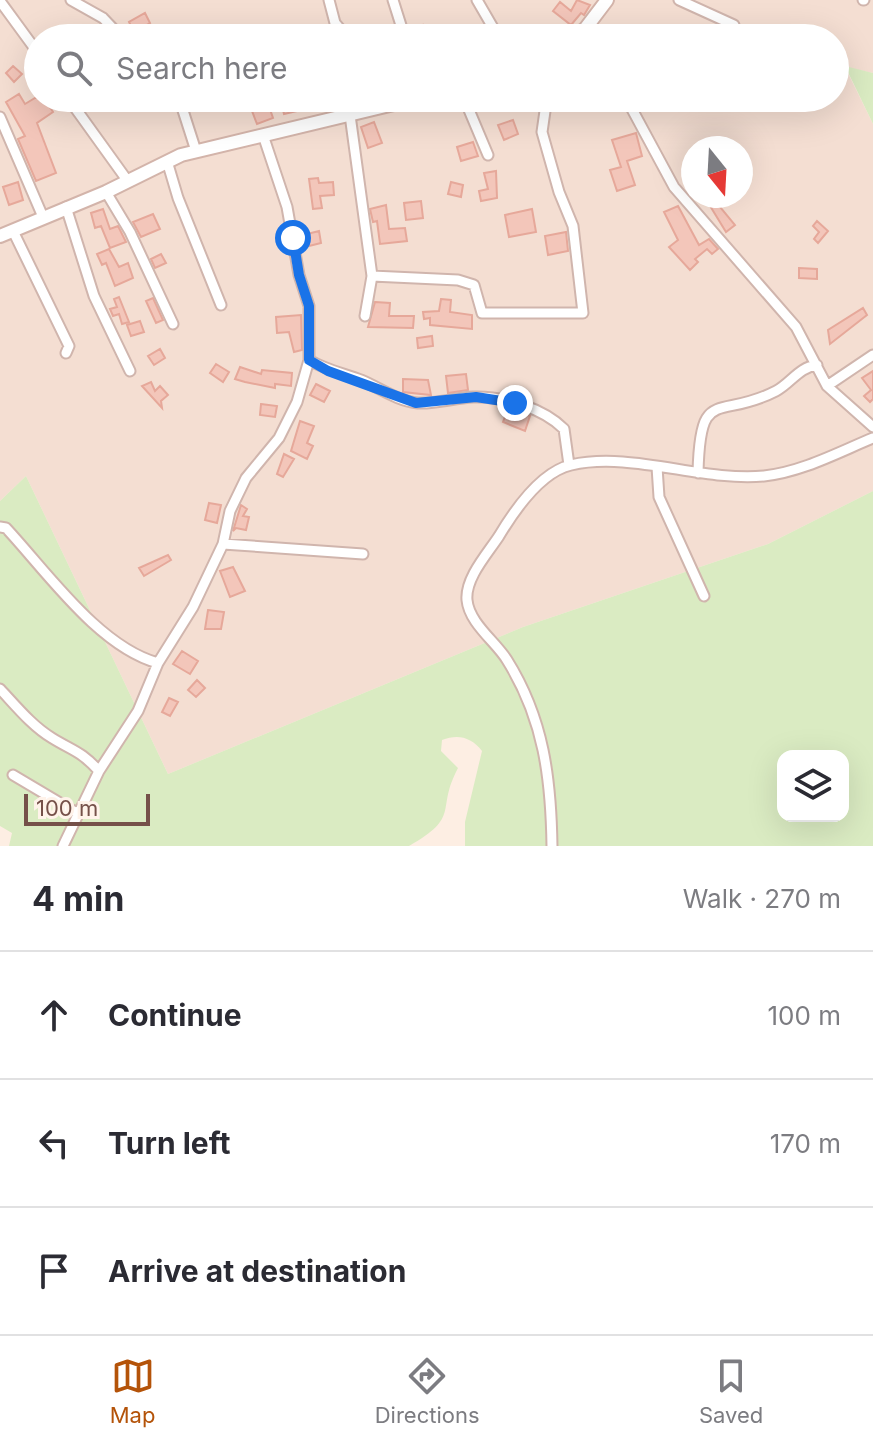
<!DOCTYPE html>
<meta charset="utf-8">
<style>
:root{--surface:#fff;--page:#f7f7f7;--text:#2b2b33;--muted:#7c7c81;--line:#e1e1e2;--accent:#b45309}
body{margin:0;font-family:Inter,sans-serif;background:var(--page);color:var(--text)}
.controls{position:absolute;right:24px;bottom:24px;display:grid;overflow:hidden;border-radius:16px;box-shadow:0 8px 32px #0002}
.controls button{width:72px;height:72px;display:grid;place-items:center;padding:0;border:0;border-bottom:2px solid var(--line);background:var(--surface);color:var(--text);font:40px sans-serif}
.compass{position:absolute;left:681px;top:136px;width:72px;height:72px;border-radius:50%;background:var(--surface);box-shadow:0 8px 32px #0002;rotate:162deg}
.scale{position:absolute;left:24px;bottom:20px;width:126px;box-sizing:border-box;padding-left:8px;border:4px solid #755049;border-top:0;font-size:22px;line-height:28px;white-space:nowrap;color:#755049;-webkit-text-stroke:6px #fff3ea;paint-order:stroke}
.stop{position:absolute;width:24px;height:24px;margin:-18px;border:6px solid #1a73e8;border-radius:50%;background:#fff}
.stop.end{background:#1a73e8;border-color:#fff;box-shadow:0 2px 8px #0008}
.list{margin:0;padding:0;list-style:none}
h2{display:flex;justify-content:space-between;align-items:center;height:104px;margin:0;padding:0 32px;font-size:34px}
h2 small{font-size:26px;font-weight:400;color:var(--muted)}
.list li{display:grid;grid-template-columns:52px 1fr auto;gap:24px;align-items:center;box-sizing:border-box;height:128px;padding:0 32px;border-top:2px solid var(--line)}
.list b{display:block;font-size:30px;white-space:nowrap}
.list em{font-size:26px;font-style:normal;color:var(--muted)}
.icon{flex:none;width:44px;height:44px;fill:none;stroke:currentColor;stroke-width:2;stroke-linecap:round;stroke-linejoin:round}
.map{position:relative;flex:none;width:873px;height:846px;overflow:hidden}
.search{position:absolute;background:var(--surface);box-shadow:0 8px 32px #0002;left:24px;right:24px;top:24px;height:88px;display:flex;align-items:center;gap:20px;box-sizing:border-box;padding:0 28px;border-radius:44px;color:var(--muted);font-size:30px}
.sheet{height:488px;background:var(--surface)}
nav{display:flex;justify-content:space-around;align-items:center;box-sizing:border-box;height:112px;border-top:2px solid var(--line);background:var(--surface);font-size:22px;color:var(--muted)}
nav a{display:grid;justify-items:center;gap:4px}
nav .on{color:var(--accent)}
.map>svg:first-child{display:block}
.residential{fill:#f4ded2;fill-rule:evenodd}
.green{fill:#daebc2;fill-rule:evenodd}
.building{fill:#f3c6ba;stroke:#e6a89a;stroke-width:2}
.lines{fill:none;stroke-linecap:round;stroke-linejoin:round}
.street-casing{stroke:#d0b5ad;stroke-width:13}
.secondary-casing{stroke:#d3b4aa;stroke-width:16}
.street{stroke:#fff;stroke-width:9}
.secondary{stroke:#fff;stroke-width:12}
.route{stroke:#1a73e8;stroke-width:10}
</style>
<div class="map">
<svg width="873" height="846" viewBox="0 0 873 846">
<rect width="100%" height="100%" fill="#fdeee3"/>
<!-- residential -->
<path class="residential" d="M0 0H873V73L845 67 873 124V491L768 544 523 627 168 774 26 476 0 501ZM38 38H835V98H38ZM693 148H741V196H693Z"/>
<!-- green -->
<path class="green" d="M845 66 873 73V124Z
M26 476 168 774 523 627 768 544 873 491V846H465V822L482 751C471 737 458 734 442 740L441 751 458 768C435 811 462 816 409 846H9L12 833 0 826V501ZM783 756H843V816H783Z"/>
<!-- building -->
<path class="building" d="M577 0 590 5 584 15 581 13 571 25 553 11 560 2 571 11Z
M145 13 150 23 134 32 129 22Z
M423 25 431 38H412L411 33Z
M13 66 22 74 14 82 6 73Z
M19 94 25 104 35 98H44L53 112 37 123 56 173 36 181 18 139 25 136 6 102Z
M191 98H205L207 105 194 109Z
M247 98H266L273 118 257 124Z
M280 98H294L297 111 284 114Z
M587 98H615L592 108Z
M513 120 518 134 504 140 498 125Z
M374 122 382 143 368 148 361 127Z
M636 133 642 156 627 161 635 185 617 191 610 170 621 167 612 140Z
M473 142 478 156 461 161 457 147Z
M496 171 497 198 481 201 479 191 488 189 484 173Z
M318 178 319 183 333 182 334 195 320 196 322 208 313 209 309 179Z
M18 182 23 200 9 205 3 187Z
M451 182 463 185 461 197 448 194Z
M704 196H711L735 225 726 232Z
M421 201 423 218 406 220 404 203Z
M386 205 389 229 405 228 407 241 380 244 377 221 373 222 370 209Z
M678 206 699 245 709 239 718 249 712 254 707 249 695 259 698 262 690 270 669 247 678 240 664 212Z
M103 209 110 229 118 226 126 242 110 248 101 226 95 228 91 213Z
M532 209 536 232 509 237 505 215Z
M153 214 160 229 141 237 133 222Z
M817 221 828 231 818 243 814 239 819 232 813 226Z
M319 231 321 243 309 246 307 234Z
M566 232 568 251 548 255 545 236Z
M109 249 119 267 128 263 133 278 115 286 106 263 102 265 97 254Z
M161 254 166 263 155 268 151 259Z
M799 268 817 269V279L799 278Z
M119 297 129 322 122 324 119 314 113 316 110 309 117 307 114 299Z
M153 298 163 320 156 323 146 301Z
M441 299 451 300 450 312 472 315V329L430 325V318L424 319 423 312 439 311Z
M375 302 390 303 389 316H414L413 328 368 327Z
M863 308 867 315 830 344 828 330Z
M301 315 302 350 294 352 289 332 277 333 276 317Z
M140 321 144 332 131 336 127 325Z
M432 336 433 346 418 348 417 338Z
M160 349 165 358 154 365 148 356Z
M216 364 229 372 223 382 210 373Z
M240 367 261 374 262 370 292 373 291 386 275 384V388L245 382 235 379Z
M873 371V399L870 402 864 396 871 390 862 378Z
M466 374 468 390 448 393 446 376Z
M403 379 428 380 431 395 403 392Z
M151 382 155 391 160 386 168 395 161 401 162 408 142 386Z
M316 384 330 391 324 402 310 395Z
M261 404 277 406 275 417 260 415Z
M508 409 530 416 525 431 503 422Z
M300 421 314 426 307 443 313 446 307 459 291 451Z
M284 454 294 459 283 477 277 474Z
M209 503 221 505 217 523 205 520Z
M241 505 247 509 243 516 249 517 246 530 236 528 233 531Z
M168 555 171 560 144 576 139 568Z
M233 567 245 591 230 597 220 571Z
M208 610 224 612 221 629H205Z
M182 651 198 661 190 674 173 664Z
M197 680 205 688 196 697 188 690Z
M169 698 178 702 170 716 162 712Z"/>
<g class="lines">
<defs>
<path id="street" d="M71 0 103 18 122 38
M329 0 335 23 348 38
M393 0 405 38
M477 0 499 38
M679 0 734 25
M863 0H864
M0 1 38 53
M68 98 127 180
M179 98 196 151
M464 98 488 155
M626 98 674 187 796 327 827 386 873 427
M350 115 372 276 365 316
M0 117 43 217
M167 161 178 198 221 305
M106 192 130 232 173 324
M66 207 94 296 130 371
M13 231 69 346 66 353
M372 276 458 280 474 285 482 313H583L573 226 559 192 542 132 546 104 543 98
M309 360C326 370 342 373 361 380 380 388 397 401 418 403 436 404 454 398 473 397 503 396 543 408 564 429L569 465
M827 386 873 355
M657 467 659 497 704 596
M698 473C700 384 718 421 776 391 791 383 799 367 817 365
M0 527 6 528C47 572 99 647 158 663
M223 544 363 554
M0 689C16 706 32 726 52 738 73 751 81 751 99 771
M13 775 77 813
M63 846 99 771 138 711 158 663 193 607 223 544 230 511 246 478 279 438 297 402 309 360V306L299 275 287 207 263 135
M552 846C551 779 544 719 507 660 496 642 469 623 467 600 465 578 488 553 499 536 514 511 540 472 571 465 631 451 703 482 764 476 802 472 839 452 873 438"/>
<path id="secondary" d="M573 38 585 29 607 0
M0 236 106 192 181 155 419 98"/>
</defs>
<!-- street casing -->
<use href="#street" class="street-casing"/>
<!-- secondary casing -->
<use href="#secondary" class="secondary-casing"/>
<!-- street -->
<use href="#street" class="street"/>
<!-- secondary -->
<use href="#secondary" class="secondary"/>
</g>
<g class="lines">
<!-- route -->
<path class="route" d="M293 238 299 275 309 306V360L328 371 416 403 476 397 515 403"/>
</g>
</svg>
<div class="controls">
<button><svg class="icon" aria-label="layers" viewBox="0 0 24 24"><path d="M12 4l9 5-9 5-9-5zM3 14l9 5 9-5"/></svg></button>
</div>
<svg class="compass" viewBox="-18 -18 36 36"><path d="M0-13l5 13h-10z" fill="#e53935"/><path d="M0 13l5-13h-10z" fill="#7c7c81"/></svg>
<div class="scale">100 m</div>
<div class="stop" style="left:293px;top:238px"></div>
<div class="stop end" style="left:515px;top:403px"></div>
<div class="search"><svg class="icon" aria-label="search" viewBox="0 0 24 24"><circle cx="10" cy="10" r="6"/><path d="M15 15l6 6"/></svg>Search here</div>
</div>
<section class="sheet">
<h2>4 min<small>Walk · 270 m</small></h2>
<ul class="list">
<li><svg class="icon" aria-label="ahead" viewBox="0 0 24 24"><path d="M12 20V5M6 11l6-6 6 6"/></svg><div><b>Continue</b></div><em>100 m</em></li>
<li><svg class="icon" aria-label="left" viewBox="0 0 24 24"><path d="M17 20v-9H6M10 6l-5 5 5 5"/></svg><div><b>Turn left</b></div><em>170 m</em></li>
<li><svg class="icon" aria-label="arrive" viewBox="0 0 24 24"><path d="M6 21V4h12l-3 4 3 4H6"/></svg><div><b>Arrive at destination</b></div></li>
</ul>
</section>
<nav>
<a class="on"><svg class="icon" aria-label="map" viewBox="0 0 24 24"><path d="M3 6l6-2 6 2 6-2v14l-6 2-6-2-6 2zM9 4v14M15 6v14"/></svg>Map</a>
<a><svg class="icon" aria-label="directions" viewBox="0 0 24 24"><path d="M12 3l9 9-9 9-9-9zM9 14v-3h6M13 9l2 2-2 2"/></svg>Directions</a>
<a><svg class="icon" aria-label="saved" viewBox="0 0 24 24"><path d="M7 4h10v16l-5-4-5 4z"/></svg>Saved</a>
</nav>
